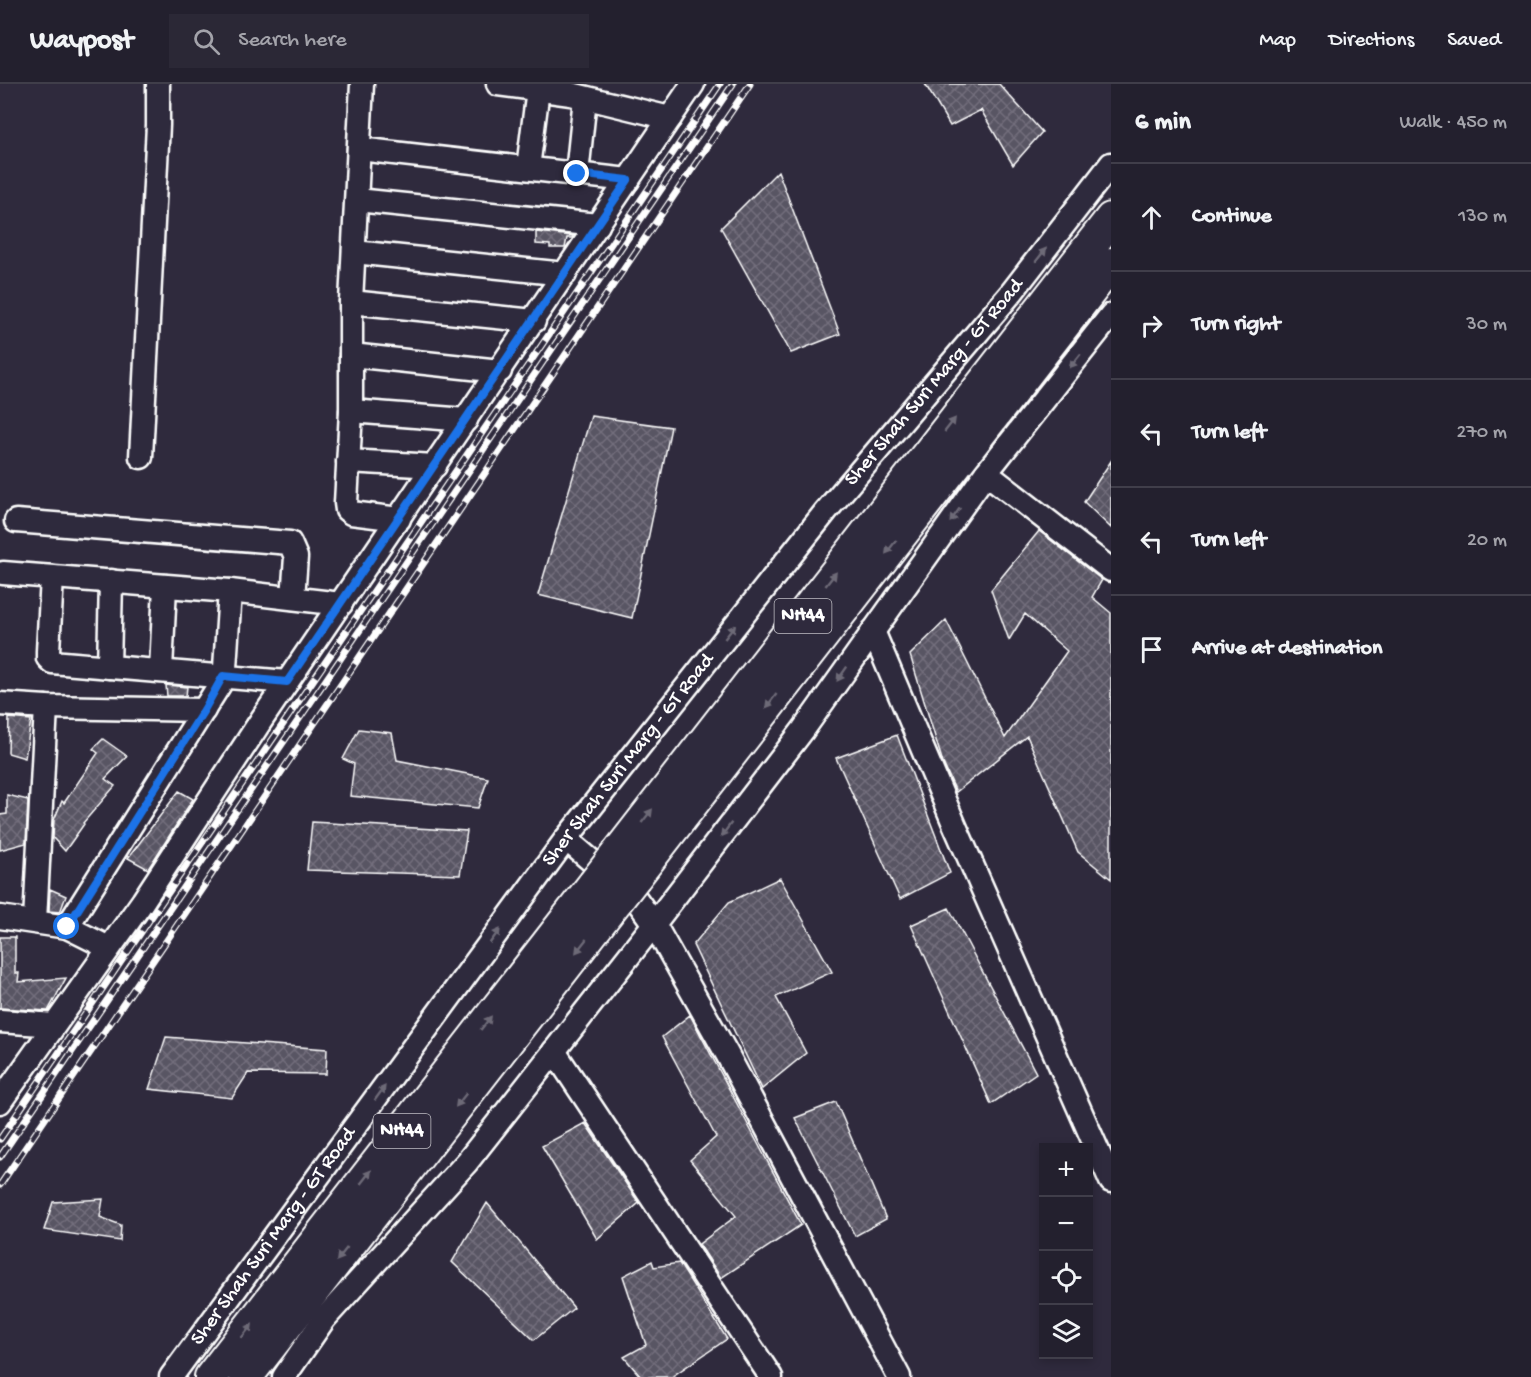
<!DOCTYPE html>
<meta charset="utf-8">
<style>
:root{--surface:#23202e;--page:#2b2836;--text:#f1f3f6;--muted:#a3a3aa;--line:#403e4a}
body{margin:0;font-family:"Gochi Hand",sans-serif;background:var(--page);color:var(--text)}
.controls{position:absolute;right:18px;bottom:18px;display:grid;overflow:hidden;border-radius:0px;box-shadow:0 3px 9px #0003}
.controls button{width:54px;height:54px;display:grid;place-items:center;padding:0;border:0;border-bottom:2px solid var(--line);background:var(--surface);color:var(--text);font:30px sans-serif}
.stop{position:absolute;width:18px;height:18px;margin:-14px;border:4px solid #1a73e8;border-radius:50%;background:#fff}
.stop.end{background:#1a73e8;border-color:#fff;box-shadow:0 2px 6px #0008}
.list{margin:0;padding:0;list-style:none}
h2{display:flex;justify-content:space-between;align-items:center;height:78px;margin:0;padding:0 24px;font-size:26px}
h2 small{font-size:20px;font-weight:400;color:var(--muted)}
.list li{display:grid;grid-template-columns:39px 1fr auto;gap:18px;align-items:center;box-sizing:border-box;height:108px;padding:0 24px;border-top:2px solid var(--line)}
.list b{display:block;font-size:22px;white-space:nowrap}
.list em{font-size:20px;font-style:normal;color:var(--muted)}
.icon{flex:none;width:33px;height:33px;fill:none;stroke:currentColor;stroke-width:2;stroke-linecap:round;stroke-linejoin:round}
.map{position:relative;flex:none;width:1111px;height:1293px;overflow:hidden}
header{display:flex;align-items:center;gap:36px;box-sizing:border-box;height:84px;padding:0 30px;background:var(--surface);border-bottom:2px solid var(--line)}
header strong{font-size:28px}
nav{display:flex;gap:33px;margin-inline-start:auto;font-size:21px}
.search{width:420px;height:54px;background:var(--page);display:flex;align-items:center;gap:15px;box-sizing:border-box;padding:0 21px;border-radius:0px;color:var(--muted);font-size:22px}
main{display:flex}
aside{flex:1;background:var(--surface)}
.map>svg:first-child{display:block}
.building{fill:url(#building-cross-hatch);stroke:#fff;stroke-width:1.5}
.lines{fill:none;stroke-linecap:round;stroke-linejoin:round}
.minor-casing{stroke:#fff;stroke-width:27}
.highway-casing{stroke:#fff;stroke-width:36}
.minor{stroke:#2f2a3d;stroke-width:22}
.highway{stroke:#2f2a3d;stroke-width:32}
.rail-casing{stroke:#fff;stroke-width:7}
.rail{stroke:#2f2a3d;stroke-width:4.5;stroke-dasharray:14;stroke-linecap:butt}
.highway-bridge-casing{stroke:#fff;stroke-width:36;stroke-linecap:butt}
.highway-bridge{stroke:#2f2a3d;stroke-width:32}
.oneway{fill:#6d6a77}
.route{stroke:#1a73e8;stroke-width:8}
.labels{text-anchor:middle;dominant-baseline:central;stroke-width:4.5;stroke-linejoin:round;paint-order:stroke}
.shield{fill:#2f2a3d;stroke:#c1bfc5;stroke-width:1.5}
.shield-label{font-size:20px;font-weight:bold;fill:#fff}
.street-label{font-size:21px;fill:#fff;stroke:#2f2a3d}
</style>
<header>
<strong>Waypost</strong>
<div class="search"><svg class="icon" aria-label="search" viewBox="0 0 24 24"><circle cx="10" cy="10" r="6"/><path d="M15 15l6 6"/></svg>Search here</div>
<nav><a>Map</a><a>Directions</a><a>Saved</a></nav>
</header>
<main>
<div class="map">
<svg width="1111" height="1293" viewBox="0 0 1111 1293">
<defs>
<pattern id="building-cross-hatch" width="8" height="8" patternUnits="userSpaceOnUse" patternTransform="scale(1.5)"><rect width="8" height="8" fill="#595564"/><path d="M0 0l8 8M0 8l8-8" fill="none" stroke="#726e7b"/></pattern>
</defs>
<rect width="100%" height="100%" fill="#2f2a3d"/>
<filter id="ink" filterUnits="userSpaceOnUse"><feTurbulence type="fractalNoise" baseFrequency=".0167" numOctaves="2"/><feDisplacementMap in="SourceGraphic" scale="12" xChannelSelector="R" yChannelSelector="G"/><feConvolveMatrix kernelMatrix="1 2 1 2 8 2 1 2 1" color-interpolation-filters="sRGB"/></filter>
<g filter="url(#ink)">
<!-- building -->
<path class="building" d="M925 0H999L1042 48 1013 81 981 26 950 42Z
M778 87 840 250 791 269 721 144Z
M536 148 573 152 572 154H567L565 164H550V161L536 160Z
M591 332 671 343 632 534 538 511Z
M1111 377V444L1084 418Z
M1039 447 1102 496 1092 513 1111 529V795L1078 768 1027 652 956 708 943 679 910 571 946 536 1005 654 1067 567 1025 530 1009 556 991 506Z
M166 601 187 603 186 612H167Z
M9 634 31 636 25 674 8 669Z
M359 645 392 649 397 676 488 694 478 724 350 712 354 680 343 675Z
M897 651 950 789 900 815 836 674Z
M103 655 127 672 105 695 115 702 83 739 84 740 65 767 53 754 54 736 62 717 64 719 98 669 93 665Z
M179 707 193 715 148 785 128 774Z
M7 711 28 716 26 759 0 766V731L7 730Z
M312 738 467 747 460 791 307 786Z
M780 794 832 888 776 913 806 969 762 1005 693 861 729 818Z
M50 805 66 812 60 828 49 827Z
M949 824 1036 989 991 1020 911 841Z
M0 853H15V889H19L18 898 66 894 48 927 0 924Z
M690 931 801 1141 721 1194 699 1160 736 1132 690 1076 716 1053 662 953Z
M166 953 327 965 326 990 248 989 232 1014 149 1005Z
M836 1018 886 1135 855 1152 795 1034Z
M585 1039 639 1119 597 1155 542 1062Z
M103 1115 100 1133 121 1141 120 1157 44 1146 53 1118Z
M487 1119 574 1224 534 1256 452 1178Z
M652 1177 654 1183 679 1179 727 1255 671 1293H641L624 1273 646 1261 623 1192Z"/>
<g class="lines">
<defs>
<g id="minor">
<path d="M362 0 351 218V327L346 419 347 426 351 429 399 435"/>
<path d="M498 0 571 10 670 34"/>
<path d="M359 65 628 96"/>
<path d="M528 84 538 5"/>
<path d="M577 90 585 14"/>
<path d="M357 116 598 141"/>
<path d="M354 168 565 190"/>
<path d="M351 218 534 237"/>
<path d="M351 271 500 287"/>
<path d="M351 327 466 336"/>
<path d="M141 373 158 41V0"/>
<path d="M348 377 435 382"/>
<path d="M986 389 1111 486"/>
<path d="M16 437 290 459 296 473 293 514"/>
<path d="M3 489 230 507 341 520"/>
<path d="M52 493 48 567V574L52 578 287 598"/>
<path d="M873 547 955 742 1111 1097"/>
<path d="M109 583 111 497"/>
<path d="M161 586 165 502"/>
<path d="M0 620 46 623 204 626"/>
<path d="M566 755 636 815 654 840 727 970 899 1293"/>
<path d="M0 833 67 843 109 864"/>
<path d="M35 837 46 623"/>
<path d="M67 843 220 600 225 584 230 507"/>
<path d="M0 937 54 941"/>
<path d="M554 967 771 1293"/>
<path d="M0 1018 143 817 262 635 693 0"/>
<path id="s1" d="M171 1293 566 755 826 427 1012 208 1111 80"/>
<path d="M284 1293 324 1235 467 1078 654 840 803 646 986 389 1111 231"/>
</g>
<path id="highway" d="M611 778 1111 135
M635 793 1111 180
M211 1293 594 800
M246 1293 617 816"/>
</defs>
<!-- minor casing -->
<use href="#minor" class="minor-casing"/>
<!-- highway casing -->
<use href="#highway" class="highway-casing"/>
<!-- minor -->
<use href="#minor" class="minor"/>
<!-- highway -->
<use href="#highway" class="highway"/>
<defs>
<path id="rail" d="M0 1055 720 0
M0 1073 733 0
M0 1101 750 0"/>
</defs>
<!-- rail casing -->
<use href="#rail" class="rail-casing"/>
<!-- rail -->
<use href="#rail" class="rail"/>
<defs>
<path id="highway-bridge" d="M594 800 611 778
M617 816 635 793"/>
</defs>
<!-- highway-bridge casing -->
<use href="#highway-bridge" class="highway-bridge-casing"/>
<!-- highway-bridge -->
<use href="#highway-bridge" class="highway-bridge"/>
</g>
<!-- one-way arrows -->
<defs><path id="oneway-solid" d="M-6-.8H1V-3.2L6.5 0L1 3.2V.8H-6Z" transform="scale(1.5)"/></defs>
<g class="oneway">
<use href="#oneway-solid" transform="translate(1041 171) rotate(-52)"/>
<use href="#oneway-solid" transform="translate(1075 277) rotate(129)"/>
<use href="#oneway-solid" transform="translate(950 341) rotate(-52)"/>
<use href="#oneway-solid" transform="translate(955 431) rotate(125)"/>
<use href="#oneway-solid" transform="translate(891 463) rotate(128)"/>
<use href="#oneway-solid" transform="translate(831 495) rotate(-52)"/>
<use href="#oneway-solid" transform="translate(730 548) rotate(-52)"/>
<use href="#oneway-solid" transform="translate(842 590) rotate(125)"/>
<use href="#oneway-solid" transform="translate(771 617) rotate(128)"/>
<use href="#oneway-solid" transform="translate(647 732) rotate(-52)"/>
<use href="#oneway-solid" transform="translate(726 746) rotate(127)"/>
<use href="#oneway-solid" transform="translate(495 852) rotate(-54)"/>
<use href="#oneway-solid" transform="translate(581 862) rotate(128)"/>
<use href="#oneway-solid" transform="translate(486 939) rotate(-52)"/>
<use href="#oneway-solid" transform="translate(380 1009) rotate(-54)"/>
<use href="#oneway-solid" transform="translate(461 1016) rotate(128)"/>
<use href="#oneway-solid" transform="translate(366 1093) rotate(-52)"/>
<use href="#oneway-solid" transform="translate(342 1170) rotate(128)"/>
<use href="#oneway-solid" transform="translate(247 1247) rotate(-52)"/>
</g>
</g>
<g class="lines" filter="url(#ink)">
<!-- route -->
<path class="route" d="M67 843 204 626 223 592 287 598 628 96 577 90"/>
</g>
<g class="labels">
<!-- shield labels -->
<g class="shield">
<rect x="774.5" y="515" width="57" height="34" rx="4.5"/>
<rect x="373.5" y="1030" width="57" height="34" rx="4.5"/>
</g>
<g class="shield-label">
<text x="803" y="532">NH44</text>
<text x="402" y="1047">NH44</text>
</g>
<!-- street labels -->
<g class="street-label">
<text stroke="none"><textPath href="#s1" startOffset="1254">Sher Shah Suri Marg - GT Road</textPath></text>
<text stroke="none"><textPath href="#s1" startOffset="768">Sher Shah Suri Marg - GT Road</textPath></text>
<text stroke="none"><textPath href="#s1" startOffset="174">Sher Shah Suri Marg - GT Road</textPath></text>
</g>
</g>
</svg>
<div class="controls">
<button>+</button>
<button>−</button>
<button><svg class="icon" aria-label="locate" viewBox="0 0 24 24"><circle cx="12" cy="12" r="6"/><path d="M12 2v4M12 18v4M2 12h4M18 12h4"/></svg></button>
<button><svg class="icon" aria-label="layers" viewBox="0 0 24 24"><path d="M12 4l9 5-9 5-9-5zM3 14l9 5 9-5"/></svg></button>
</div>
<div class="stop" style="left:67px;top:843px"></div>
<div class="stop end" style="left:577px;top:90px"></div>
</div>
<aside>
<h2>6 min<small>Walk · 450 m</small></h2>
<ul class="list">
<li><svg class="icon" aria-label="ahead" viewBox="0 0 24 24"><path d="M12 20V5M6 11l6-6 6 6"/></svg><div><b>Continue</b></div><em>130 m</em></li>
<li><svg class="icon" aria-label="right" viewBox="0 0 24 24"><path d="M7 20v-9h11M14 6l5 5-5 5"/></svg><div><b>Turn right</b></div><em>30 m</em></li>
<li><svg class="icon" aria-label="left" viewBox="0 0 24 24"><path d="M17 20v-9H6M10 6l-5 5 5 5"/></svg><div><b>Turn left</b></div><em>270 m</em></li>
<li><svg class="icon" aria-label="left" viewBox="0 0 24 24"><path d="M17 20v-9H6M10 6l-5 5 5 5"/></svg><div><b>Turn left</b></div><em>20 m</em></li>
<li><svg class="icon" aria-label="arrive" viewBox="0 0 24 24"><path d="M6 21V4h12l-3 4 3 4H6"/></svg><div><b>Arrive at destination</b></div></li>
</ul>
</aside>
</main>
